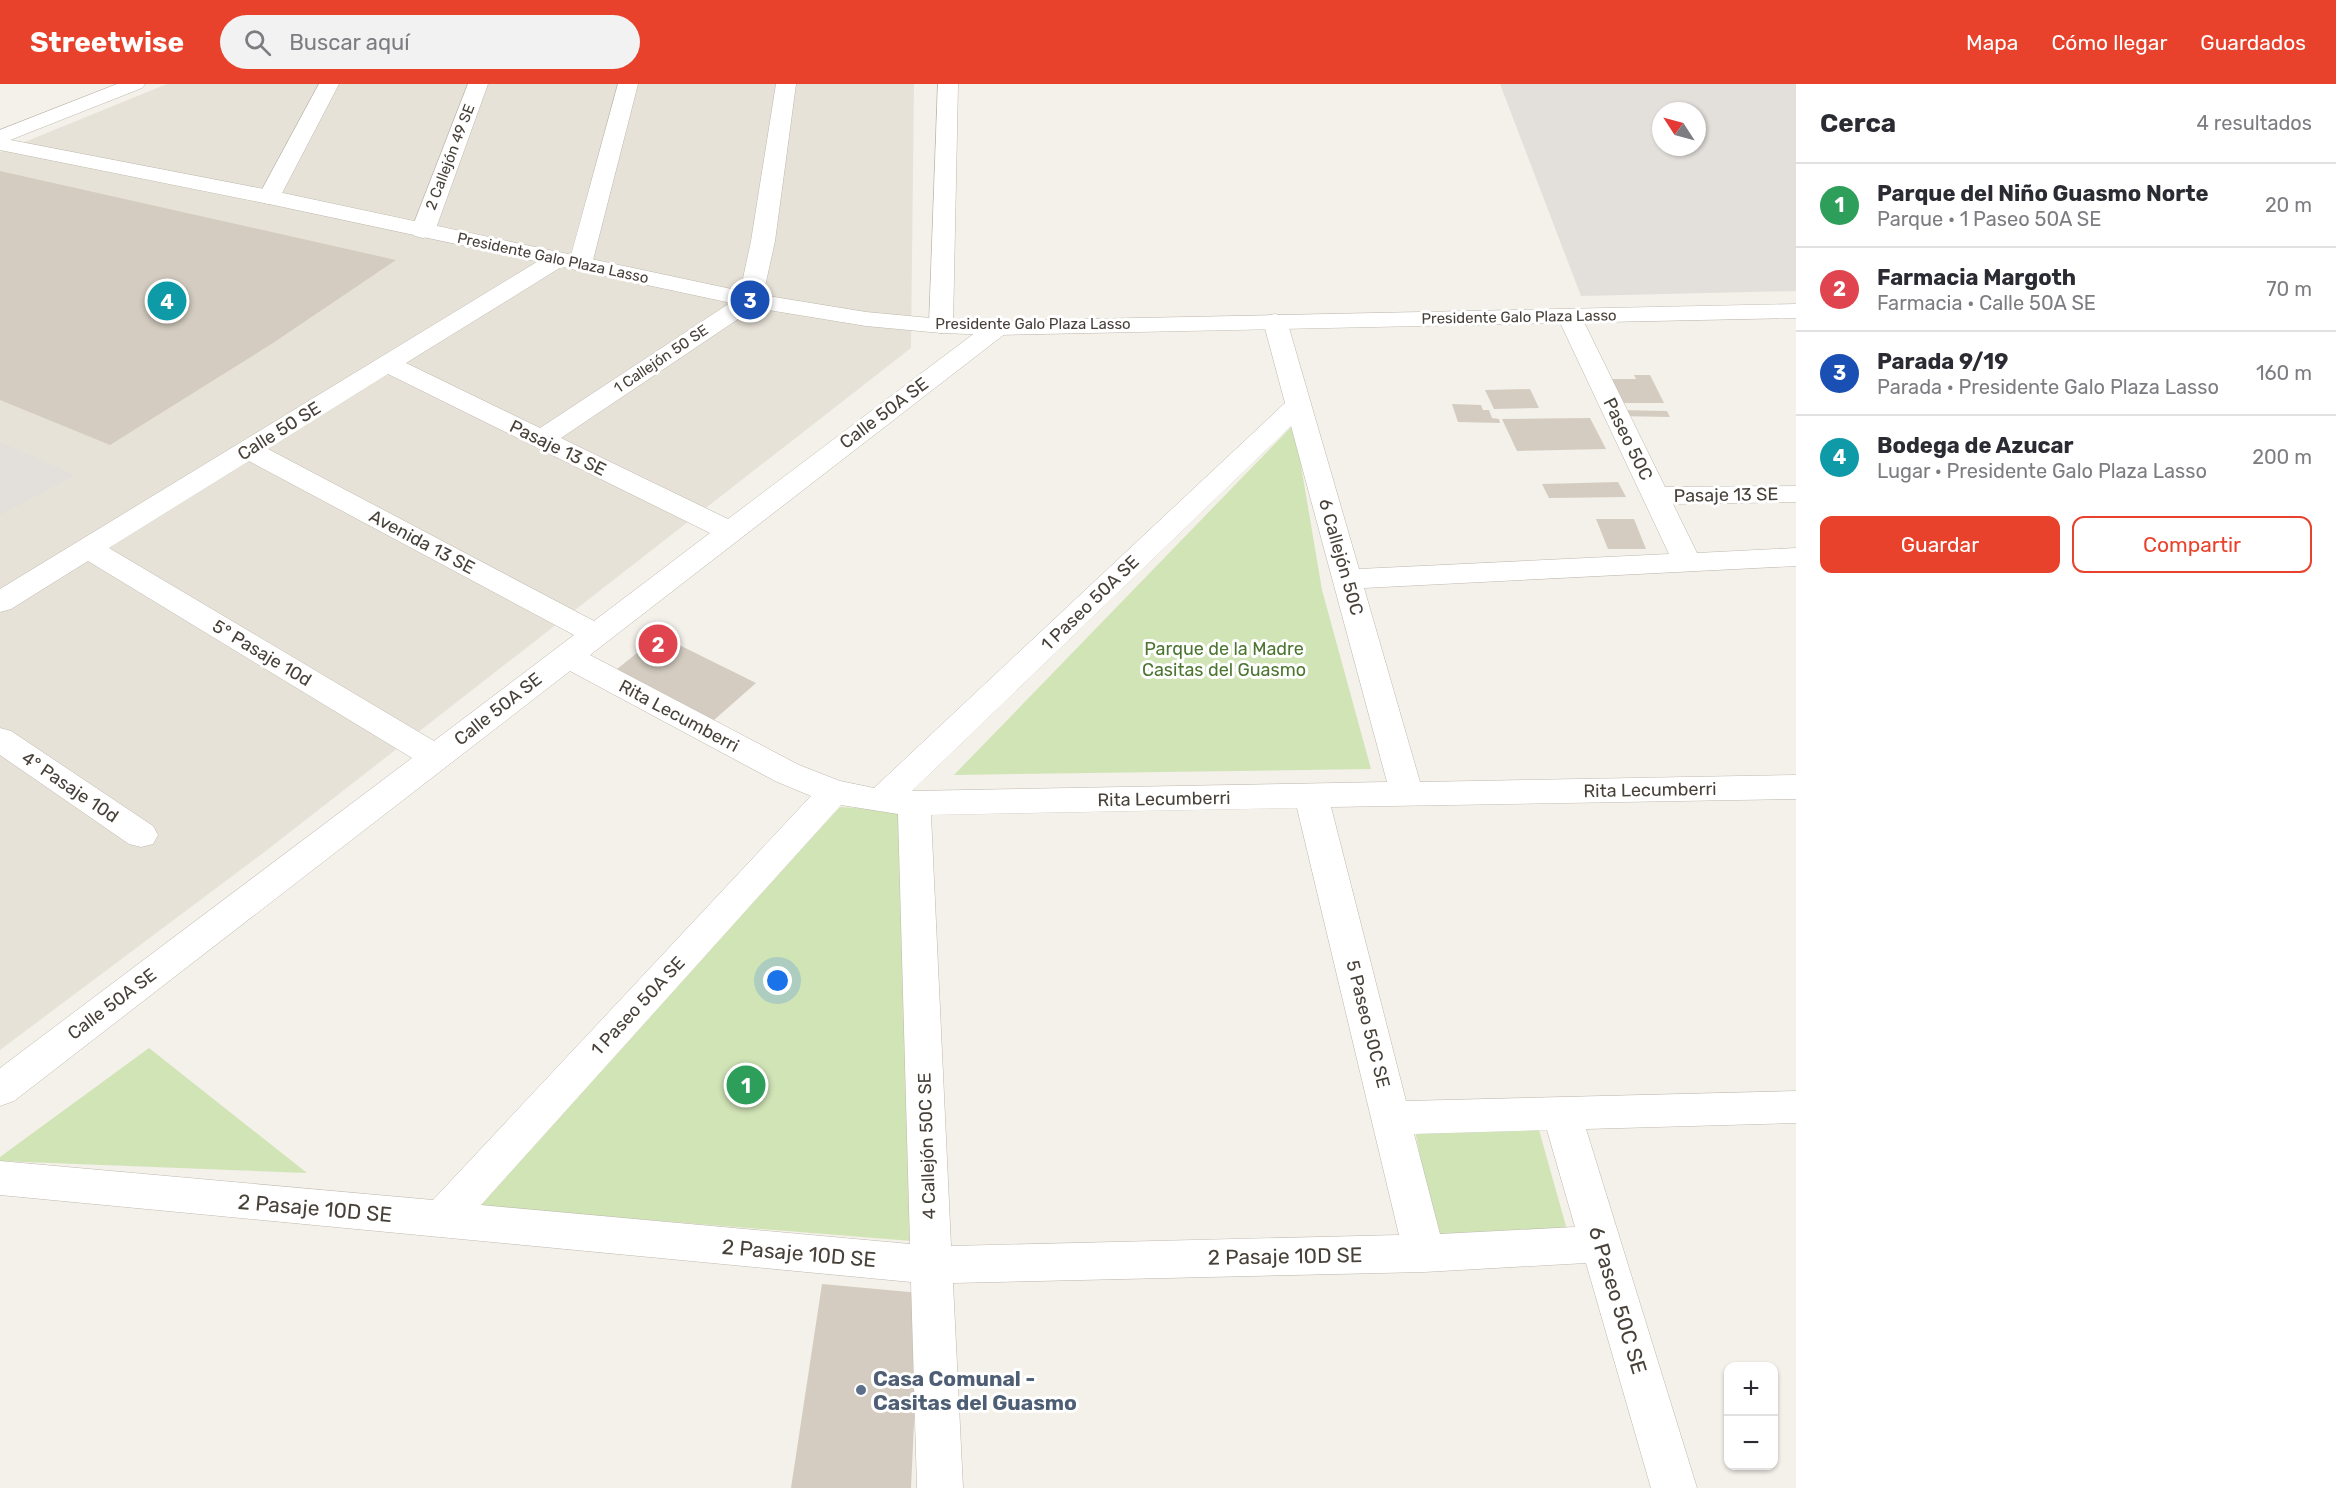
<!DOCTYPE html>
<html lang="es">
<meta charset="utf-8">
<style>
:root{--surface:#fff;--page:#f2f2f3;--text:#2b2b33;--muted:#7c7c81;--line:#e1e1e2;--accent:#e9422c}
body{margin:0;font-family:Rubik,sans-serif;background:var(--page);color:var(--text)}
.controls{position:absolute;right:18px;bottom:18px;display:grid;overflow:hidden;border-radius:12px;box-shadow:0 2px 4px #0004}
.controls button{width:54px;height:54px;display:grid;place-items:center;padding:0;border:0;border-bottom:2px solid var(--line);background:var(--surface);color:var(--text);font:30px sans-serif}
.compass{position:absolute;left:1652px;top:18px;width:54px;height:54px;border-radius:50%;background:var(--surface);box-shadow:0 2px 4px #0004;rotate:306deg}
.you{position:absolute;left:778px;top:897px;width:21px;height:21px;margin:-15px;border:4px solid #fff;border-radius:50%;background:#1a73e8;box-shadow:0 0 0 9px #1a73e833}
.badge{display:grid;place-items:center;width:39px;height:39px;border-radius:50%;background:var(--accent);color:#fff;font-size:20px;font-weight:700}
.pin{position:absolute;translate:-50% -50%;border:3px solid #fff;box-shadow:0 2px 6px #0006}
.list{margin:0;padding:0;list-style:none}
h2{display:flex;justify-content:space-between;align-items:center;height:78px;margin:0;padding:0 24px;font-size:26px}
h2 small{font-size:20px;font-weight:400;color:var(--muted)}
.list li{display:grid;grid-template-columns:39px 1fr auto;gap:18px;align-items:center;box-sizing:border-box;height:84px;padding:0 24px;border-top:2px solid var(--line)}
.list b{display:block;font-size:22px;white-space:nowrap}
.list p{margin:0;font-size:20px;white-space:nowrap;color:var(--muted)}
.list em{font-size:20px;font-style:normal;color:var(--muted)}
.actions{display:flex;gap:12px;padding:18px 24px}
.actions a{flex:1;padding:14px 0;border:2px solid var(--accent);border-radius:12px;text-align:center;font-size:21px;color:var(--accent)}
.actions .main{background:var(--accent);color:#fff}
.icon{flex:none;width:33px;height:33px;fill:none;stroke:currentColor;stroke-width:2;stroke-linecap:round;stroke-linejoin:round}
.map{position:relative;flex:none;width:1796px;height:1404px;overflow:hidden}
header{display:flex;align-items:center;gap:36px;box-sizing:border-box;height:84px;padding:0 30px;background:var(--accent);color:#fff}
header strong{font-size:28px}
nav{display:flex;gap:33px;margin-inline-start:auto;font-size:21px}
.search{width:420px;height:54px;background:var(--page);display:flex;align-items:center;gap:15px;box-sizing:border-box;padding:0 21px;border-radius:33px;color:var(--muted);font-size:22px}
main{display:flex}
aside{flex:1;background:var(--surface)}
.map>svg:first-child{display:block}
.residential{fill:#e7e2d8}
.industrial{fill:#e3dfdb;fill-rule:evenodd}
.green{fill:#d1e4b6}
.building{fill:#d4ccc0}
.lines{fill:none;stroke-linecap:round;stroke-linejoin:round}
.minor-casing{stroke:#beb8ad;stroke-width:1}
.tertiary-casing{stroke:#beb8ad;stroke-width:1}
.minor{fill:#fff;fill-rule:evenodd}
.tertiary{fill:#fff;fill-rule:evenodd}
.service-dot{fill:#5c6f8a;stroke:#fff;stroke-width:2}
.labels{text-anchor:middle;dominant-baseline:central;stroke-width:6;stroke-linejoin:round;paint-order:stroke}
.far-street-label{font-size:15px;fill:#474139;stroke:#fff}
.street-label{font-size:18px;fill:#474139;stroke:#fff}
.park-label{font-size:18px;fill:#4c7530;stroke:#fff}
.near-street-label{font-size:21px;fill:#474139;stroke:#fff}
.near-service-label{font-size:21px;font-weight:bold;fill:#4e5e75;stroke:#fff;text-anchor:start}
</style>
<header>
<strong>Streetwise</strong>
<div class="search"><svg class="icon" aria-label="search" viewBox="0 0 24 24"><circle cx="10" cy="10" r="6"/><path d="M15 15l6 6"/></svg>Buscar aquí</div>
<nav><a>Mapa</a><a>Cómo llegar</a><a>Guardados</a></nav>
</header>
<main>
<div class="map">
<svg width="1796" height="1404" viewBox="0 0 1796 1404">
<rect width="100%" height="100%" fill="#f4f0ea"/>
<!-- residential -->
<path class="residential" d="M167 0H914L911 264 267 766 0 966V68Z"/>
<!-- industrial -->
<path class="industrial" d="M1500 0H1796V207L1581 212ZM1661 27H1697V63H1661Z
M0 358 75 391 0 431Z"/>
<!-- green -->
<path class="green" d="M1294 340 1322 506 1371 685 954 691Z
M840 723 900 727 912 1157 474 1122Z
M149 964 307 1089 0 1077V1073Z
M1539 1046 1569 1153 1437 1156 1415 1047Z"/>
<!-- building -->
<path class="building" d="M0 87 396 176 273 259 110 361 0 316Z
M1634 291H1650L1664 319H1616L1606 295H1636Z
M1530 305 1539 324 1494 325 1485 306Z
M1452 320 1481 321 1483 326H1489L1492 334 1499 335 1500 339 1458 338Z
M1616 326 1667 327 1670 333 1619 332Z
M1590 334 1606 365 1517 367 1502 335Z
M1618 398 1626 413 1549 414 1542 400Z
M1596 435H1634L1646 465H1608Z
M659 551 756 599 714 636 616 586Z
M822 1200 920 1209 911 1404H791Z"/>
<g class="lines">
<defs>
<path id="minor" d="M117 0H145L142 4 0 60V46Z
M319 0H339L280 113 277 118 269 120 261 118 258 113Z
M468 0H488L435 147 431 152 423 154 415 152 411 147Z
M618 0H638L592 180 588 185 580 187 572 185 568 180 569 176 566 180 406 279 540 344 739 213 751 157 776 0H796L775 157 762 216 759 221 561 354 728 435 988 239 997 237 1006 239 1009 244 1006 249 590 571 799 681 840 697 874 704 1285 319 1263 237 1266 232 1275 230 1284 232 1287 237 1359 485 1669 470 1557 232 1560 227 1569 225 1578 227 1581 232 1665 403 1796 402V418L1673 420 1697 469 1796 464V482L1364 504 1420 698 1796 691V715L1331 723 1406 1017 1796 1007V1039L1586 1045 1697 1404H1651L1586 1179 1424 1188 953 1199 963 1404H917L911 1198 0 1111V1077L433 1116 811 712 775 697 570 587 14 1017 0 1022V984L412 674 88 477 11 525 0 528V505L550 170 558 168 566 170 570 175ZM388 290 710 449 594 537 268 365ZM1291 342 1387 698 912 707ZM249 377 574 551 434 657 109 464ZM841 721 898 730 910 1160 481 1121ZM1297 724 1399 1151 951 1162 931 731ZM1547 1046 1575 1143 1440 1150 1414 1050Z
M938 0H958L953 242 950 247 941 249 932 247 929 242Z
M0 644 11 647 153 742 158 751 153 760 141 763 129 760 0 671Z"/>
<path id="tertiary" d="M0 54 269 106 750 209 866 228 941 235 997 237 1796 220V234L997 251 941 249 866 242 750 223 269 120 0 66Z"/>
</defs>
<!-- minor casing -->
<use href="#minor" class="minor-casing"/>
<!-- tertiary casing -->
<use href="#tertiary" class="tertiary-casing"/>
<!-- minor -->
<use href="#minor" class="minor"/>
<!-- tertiary -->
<use href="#tertiary" class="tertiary"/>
</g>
<!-- markers -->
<circle class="service-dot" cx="861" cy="1306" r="6"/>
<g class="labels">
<!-- far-street labels -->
<g class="far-street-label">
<text transform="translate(450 73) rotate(-69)">2 Callejón 49 SE</text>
<text transform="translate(553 174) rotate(12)">Presidente Galo Plaza Lasso</text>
<text transform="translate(1519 233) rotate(-1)">Presidente Galo Plaza Lasso</text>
<text x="1033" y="240">Presidente Galo Plaza Lasso</text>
<text transform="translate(661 275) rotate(-34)">1 Callejón 50 SE</text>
</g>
<!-- street labels -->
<g class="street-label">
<text transform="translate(884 329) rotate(-37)">Calle 50A SE</text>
<text transform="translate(279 347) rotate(-32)">Calle 50 SE</text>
<text transform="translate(1628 355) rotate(64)">Paseo 50C</text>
<text transform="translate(558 364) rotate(26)">Pasaje 13 SE</text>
<text transform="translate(1726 411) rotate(-1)">Pasaje 13 SE</text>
<text transform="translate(422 458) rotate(28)">Avenida 13 SE</text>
<text transform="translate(1341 473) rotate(74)">6 Callejón 50C</text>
<text transform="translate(1090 519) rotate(-44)">1 Paseo 50A SE</text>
<text transform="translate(262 569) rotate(31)">5° Pasaje 10d</text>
<text transform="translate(498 625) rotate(-38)">Calle 50A SE</text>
<text transform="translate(679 632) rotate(28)">Rita Lecumberri</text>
<text transform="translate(70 703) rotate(34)">4° Pasaje 10d</text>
<text transform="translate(1650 706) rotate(-1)">Rita Lecumberri</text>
<text transform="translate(1164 715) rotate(-1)">Rita Lecumberri</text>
<text transform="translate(112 920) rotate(-37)">Calle 50A SE</text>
<text transform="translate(638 922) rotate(-47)">1 Paseo 50A SE</text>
<text transform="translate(1368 940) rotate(76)">5 Paseo 50C SE</text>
<text transform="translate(927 1062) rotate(-92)">4 Callejón 50C SE</text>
</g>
<!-- park labels -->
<g class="park-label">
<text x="1224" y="565">Parque de la Madre<tspan x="1224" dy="21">Casitas del Guasmo</tspan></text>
</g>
<!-- near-street labels -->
<g class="near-street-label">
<text transform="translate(315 1124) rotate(5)">2 Pasaje 10D SE</text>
<text transform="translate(799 1169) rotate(5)">2 Pasaje 10D SE</text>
<text transform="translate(1285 1172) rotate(-1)">2 Pasaje 10D SE</text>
<text transform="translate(1618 1216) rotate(73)">6 Paseo 50C SE</text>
</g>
<!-- near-service labels -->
<g class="near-service-label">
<text x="873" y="1294">Casa Comunal -<tspan x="873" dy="24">Casitas del Guasmo</tspan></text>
</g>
</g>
</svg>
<div class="controls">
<button>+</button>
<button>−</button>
</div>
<svg class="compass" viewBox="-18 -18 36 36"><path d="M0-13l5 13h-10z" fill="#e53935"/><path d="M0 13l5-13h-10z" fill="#7c7c81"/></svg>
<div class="you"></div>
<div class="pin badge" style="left:746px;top:1001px;background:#2e9e5b">1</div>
<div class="pin badge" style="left:658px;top:560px;background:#e0444e">2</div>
<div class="pin badge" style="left:750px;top:216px;background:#1a4fb4">3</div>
<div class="pin badge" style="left:167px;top:217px;background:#0f9aa8">4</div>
</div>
<aside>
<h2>Cerca<small>4 resultados</small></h2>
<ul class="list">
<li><span class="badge" style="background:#2e9e5b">1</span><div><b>Parque del Niño Guasmo Norte</b><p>Parque · 1 Paseo 50A SE</p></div><em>20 m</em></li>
<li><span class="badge" style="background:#e0444e">2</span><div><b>Farmacia Margoth</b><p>Farmacia · Calle 50A SE</p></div><em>70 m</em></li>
<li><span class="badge" style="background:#1a4fb4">3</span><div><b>Parada 9/19</b><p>Parada · Presidente Galo Plaza Lasso</p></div><em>160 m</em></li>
<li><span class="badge" style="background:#0f9aa8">4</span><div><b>Bodega de Azucar</b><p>Lugar · Presidente Galo Plaza Lasso</p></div><em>200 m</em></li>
</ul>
<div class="actions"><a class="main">Guardar</a><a>Compartir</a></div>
</aside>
</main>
